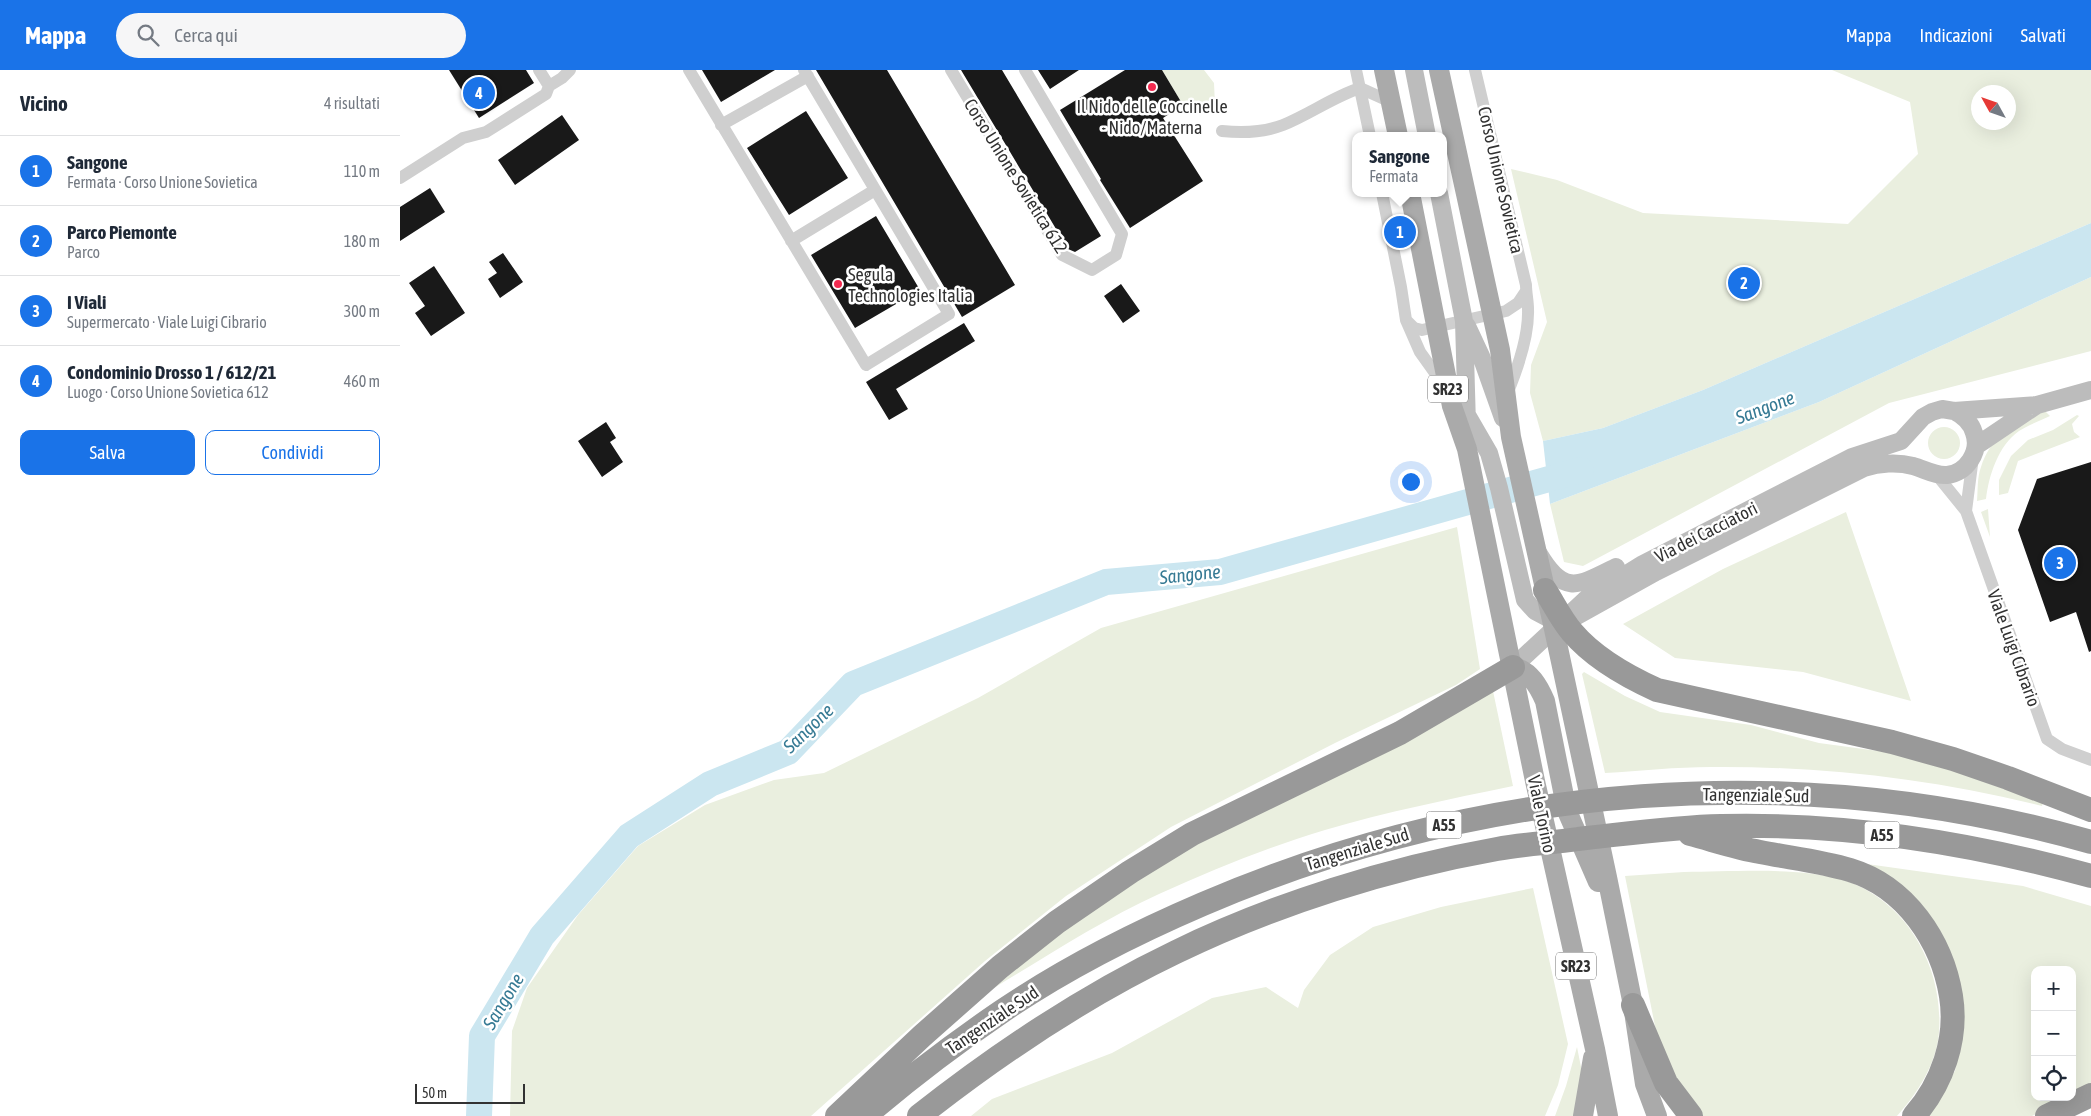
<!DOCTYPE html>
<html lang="it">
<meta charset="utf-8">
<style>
:root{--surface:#fff;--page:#f6f6f7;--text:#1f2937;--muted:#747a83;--line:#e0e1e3;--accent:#1a73e8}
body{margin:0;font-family:"Asap Condensed",sans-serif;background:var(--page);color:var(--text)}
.controls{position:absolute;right:15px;bottom:15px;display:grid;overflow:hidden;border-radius:10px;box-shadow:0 5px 20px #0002}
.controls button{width:45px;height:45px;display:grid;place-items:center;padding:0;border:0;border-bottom:1px solid var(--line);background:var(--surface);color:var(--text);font:25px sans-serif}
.compass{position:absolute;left:1571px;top:15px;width:45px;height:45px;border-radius:50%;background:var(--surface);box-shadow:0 5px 20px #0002;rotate:310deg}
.scale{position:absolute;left:15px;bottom:12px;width:110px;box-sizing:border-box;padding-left:5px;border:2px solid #323232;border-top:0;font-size:14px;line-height:18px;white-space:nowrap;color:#323232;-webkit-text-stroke:4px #fff;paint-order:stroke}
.you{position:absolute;left:1010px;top:411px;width:18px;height:18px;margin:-12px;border:4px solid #fff;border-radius:50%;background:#1a73e8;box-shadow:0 0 0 8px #1a73e833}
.badge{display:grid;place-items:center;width:32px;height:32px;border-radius:50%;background:var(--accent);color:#fff;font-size:16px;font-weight:700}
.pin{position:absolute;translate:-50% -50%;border:2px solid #fff;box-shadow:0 1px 5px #0006}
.popup{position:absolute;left:952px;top:62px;width:95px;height:65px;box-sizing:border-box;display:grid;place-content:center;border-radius:10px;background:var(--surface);filter:drop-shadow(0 1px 4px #0005);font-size:16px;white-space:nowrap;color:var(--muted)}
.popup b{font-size:19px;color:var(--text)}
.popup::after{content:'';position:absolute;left:50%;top:100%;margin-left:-10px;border:10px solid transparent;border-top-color:var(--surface)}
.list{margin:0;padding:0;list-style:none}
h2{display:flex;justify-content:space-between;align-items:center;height:65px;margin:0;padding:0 20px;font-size:21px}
h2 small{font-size:16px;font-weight:400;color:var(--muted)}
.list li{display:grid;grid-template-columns:32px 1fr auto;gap:15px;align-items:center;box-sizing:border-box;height:70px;padding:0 20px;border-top:1px solid var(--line)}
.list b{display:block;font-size:19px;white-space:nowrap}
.list p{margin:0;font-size:16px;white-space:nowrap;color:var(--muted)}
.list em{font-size:16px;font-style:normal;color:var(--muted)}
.actions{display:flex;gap:10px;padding:15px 20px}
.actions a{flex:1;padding:11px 0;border:1px solid var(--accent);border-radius:10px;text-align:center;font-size:18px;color:var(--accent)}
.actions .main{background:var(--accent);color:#fff}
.icon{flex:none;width:28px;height:28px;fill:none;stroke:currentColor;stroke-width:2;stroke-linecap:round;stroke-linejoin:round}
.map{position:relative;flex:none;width:1691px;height:1046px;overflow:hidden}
header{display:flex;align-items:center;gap:30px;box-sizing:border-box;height:70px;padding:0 25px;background:var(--accent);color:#fff}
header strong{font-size:24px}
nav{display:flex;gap:28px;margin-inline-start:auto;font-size:18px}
.search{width:350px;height:45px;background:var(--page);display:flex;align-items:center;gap:12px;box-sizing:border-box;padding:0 18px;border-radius:28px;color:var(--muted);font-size:19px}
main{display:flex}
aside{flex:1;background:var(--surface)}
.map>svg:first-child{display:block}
.green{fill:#eaefdf;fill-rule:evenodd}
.water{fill:#cbe6f0}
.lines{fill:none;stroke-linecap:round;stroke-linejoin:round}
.river{stroke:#cbe6f0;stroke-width:26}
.building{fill:#191919}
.street{stroke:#cfcfcf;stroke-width:12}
.secondary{stroke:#bcbcbc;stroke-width:18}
.primary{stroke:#aaa;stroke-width:20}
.highway{stroke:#999;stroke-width:24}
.poi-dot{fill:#f22b50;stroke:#fff;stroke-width:2}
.labels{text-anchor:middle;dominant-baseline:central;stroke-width:5;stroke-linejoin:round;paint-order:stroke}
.shield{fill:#fff;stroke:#707070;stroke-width:1}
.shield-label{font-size:16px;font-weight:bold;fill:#323232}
.poi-label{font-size:18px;fill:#323232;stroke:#fff}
.street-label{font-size:18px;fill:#323232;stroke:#fff}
.water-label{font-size:19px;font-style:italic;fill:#367a94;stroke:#fff}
</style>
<header>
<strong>Mappa</strong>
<div class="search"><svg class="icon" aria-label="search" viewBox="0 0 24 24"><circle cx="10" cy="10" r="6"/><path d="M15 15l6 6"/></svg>Cerca qui</div>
<nav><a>Mappa</a><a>Indicazioni</a><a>Salvati</a></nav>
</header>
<main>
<aside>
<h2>Vicino<small>4 risultati</small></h2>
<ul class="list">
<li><span class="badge">1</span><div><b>Sangone</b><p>Fermata · Corso Unione Sovietica</p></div><em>110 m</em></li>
<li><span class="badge">2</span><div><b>Parco Piemonte</b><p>Parco</p></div><em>180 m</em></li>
<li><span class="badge">3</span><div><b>I Viali</b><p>Supermercato · Viale Luigi Cibrario</p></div><em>300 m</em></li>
<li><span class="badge">4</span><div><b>Condominio Drosso 1 / 612/21</b><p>Luogo · Corso Unione Sovietica 612</p></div><em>460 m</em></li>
</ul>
<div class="actions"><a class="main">Salva</a><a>Condividi</a></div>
</aside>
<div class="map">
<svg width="1691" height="1046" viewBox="0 0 1691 1046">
<rect width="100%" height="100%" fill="#fff"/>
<!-- green -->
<path class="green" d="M762 0H804L814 13 815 35H783Z
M1432 0H1691V153L1303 320 1203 358 1143 371 1130 323 1131 295 1147 252 1111 99 1157 110 1243 143 1448 154 1518 84 1510 32ZM1578 22H1608V52H1578Z
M1691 207V281L1489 333 1183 496 1164 492 1150 434 1419 332Z
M1645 341 1650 346C1640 351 1628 355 1619 361 1598 376 1589 405 1586 429L1577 431C1578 421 1577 407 1581 397 1592 363 1615 354 1645 341Z
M1677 345 1679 346 1672 354 1674 362 1680 367 1618 391 1608 423 1599 425V410L1611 386 1628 370 1653 360Z
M1528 373a16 16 0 1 1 32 0a16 16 0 1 1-32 0Z
M1588 439 1590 467 1581 442Z
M1446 442 1511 631 1403 602 1275 588 1223 554 1323 499Z
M1057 457 1080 599 1056 615 935 673 771 757 666 826 585 891 411 1046H110L112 961 127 918 178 845 238 776 305 735 374 710 424 703 578 628 701 558Z
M1184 602 1225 626 1260 642 1351 655 1419 673 1493 683 1544 697 1643 733 1642 736C1533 709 1423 696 1311 697 1276 697 1241 701 1205 703L1182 604Z
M1093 621 1113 716C1050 729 986 742 925 760 868 777 812 800 759 824 702 850 647 886 594 918L632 885 684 845 820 758Z
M1467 794 1623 816 1691 836V1018L1672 1027V900H1635V1027H1672L1632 1046H1526L1555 1001 1563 950 1488 807Z
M1284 802C1330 802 1392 797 1436 808 1504 825 1544 895 1539 962 1537 993 1517 1024 1497 1046H1301L1285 1031 1259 976 1225 806Z
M1133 818 1168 974 1158 1015 1145 1046H571L592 1029 712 983 812 928 866 917 898 938 904 920 930 885 973 857 1041 837Z
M1177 977 1182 1002 1174 1046H1155L1166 1016Z"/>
<!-- water -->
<path class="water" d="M1691 153V207L1419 332 1150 434 1143 371 1203 358 1303 320Z"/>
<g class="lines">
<!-- river -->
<path class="river" d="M79 1046 82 966 142 866 229 766 310 714 388 682 453 614 706 512 820 502 1181 400"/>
</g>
<!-- building -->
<path class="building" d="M49 0H126L134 13 79 48Z
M302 0H375L321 32Z
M416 0H487L615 215 562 247Z
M561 0H602L701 166 675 182 668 179Z
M638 0H679L650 19Z
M725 0H762L783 35 763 48 803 111 730 158 700 110 701 109 660 40Z
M406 41 448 108 389 145 347 78Z
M162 45 179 70 115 115 98 90Z
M30 118 45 142 0 171V137Z
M476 146 520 220 455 258 411 185Z
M103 183 123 212 100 228 88 209 97 203 89 192Z
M34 196 65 243 31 266 15 243 25 236 9 213Z
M721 214 740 241 723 253 704 226Z
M564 253 575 271 496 319 508 339 489 350 466 312Z
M206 352 216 368 210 372 223 392 202 407 178 371Z
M1691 392V581L1689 582 1676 542 1650 552 1618 460 1637 409Z"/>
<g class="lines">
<!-- street -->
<path class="street" d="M139 0 149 16 162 8 170 0
M289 0 466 295 549 244 404 0
M551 0 662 185 692 200 716 185 722 164 625 0
M956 0 970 66
M1075 0 1126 215C1126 223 1128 231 1128 239 1129 265 1117 300 1107 324
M321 55 408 6
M822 61C841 63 865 62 883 55 910 44 933 27 960 18L991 32
M0 108 63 68 86 62 94 57 146 24 149 16
M982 123 1001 217 1006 250 1020 282 1045 317
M391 171 475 120
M1006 250 1014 258 1022 260 1106 241 1118 233 1126 221
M1536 404 1566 441 1647 669 1662 679 1691 690
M1566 441 1573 387"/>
<!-- secondary -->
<path class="secondary" d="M1014 0 1027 66
M1039 123 1064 251 1067 355
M1067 256 1081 286 1103 348
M1067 345 1089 383 1099 418 1125 530 1135 541 1152 550H1164L1177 546 1256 502 1464 398C1479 393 1498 392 1513 396 1524 399 1535 406 1547 405 1566 403 1581 382 1574 363 1571 352 1564 346 1554 341
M1576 376 1637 335
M1139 484C1164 526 1178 516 1216 497
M1113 597 1185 530 1243 494 1452 387 1501 371 1523 347 1532 342 1542 339 1554 341 1637 335 1691 320"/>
<!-- primary -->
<path class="primary" d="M984 0 998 66
M1039 0 1100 280 1111 367 1154 559 1207 807 1233 935 1245 1014 1257 1046
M1010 123 1052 336 1067 379 1135 711 1195 979 1208 1046
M1113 597C1130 600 1139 617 1145 631L1167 741 1198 812
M1183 1046 1193 988"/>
<!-- highway -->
<path class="highway" d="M1145 520C1154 534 1161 549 1172 562 1194 588 1226 606 1257 620L1492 672 1553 689 1608 708 1691 740
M1290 764C1313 770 1337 778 1360 782 1390 788 1420 791 1450 800 1506 817 1542 871 1551 926 1558 969 1542 1014 1514 1046
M1233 935 1266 1013 1291 1046
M437 1046 522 966 600 897 657 852 730 802 792 764 1000 663 1113 597
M465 1046C508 1009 554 974 601 942 664 899 733 864 803 834 1085 713 1396 688 1691 772
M519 1046C599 983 684 926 776 882 875 834 990 798 1097 779 1123 774 1151 773 1178 769 1225 764 1273 757 1321 756 1444 753 1572 773 1691 806
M1647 1046 1691 1025"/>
</g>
<!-- markers -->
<g class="poi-dot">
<circle cx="752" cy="17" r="5"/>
<circle cx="438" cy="214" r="5"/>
</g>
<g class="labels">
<!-- shield labels -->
<g class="shield">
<rect x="1028" y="305.5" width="40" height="27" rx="4"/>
<rect x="1026.5" y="741.5" width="35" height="27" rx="4"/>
<rect x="1464.5" y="751.5" width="35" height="27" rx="4"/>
<rect x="1156" y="882.5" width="40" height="27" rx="4"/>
</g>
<g class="shield-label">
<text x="1048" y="319">SR23</text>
<text x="1044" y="755">A55</text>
<text x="1482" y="765">A55</text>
<text x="1176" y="896">SR23</text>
</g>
<!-- poi labels -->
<g class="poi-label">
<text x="752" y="36">Il Nido delle Coccinelle<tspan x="752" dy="21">- Nido/Materna</tspan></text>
<text x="448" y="204" text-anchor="start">Segula<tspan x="448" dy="21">Technologies Italia</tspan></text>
</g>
<!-- street labels -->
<g class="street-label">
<text transform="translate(616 106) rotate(58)">Corso Unione Sovietica 612</text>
<text transform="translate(1101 110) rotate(77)">Corso Unione Sovietica</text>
<text transform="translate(1306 462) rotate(-27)">Via dei Cacciatori</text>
<text transform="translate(1614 578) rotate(70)">Viale Luigi Cibrario</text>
<text transform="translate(1356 725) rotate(1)">Tangenziale Sud</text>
<text transform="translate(1142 744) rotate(78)">Viale Torino</text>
<text transform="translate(957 779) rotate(-17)">Tangenziale Sud</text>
<text transform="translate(592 950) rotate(-34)">Tangenziale Sud</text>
</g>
<!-- water labels -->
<g class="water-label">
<text transform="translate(1365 337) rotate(-21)">Sangone</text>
<text transform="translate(790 504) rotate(-6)">Sangone</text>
<text transform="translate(408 658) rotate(-44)">Sangone</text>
<text transform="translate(103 931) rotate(-59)">Sangone</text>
</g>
</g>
</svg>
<div class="controls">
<button>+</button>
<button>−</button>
<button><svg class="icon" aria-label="locate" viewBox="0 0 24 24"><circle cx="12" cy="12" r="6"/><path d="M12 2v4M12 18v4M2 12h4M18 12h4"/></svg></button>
</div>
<svg class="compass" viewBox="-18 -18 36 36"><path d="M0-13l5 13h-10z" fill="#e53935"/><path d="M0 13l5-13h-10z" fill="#747a83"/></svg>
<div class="scale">50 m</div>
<div class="you"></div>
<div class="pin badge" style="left:1000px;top:162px">1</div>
<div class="popup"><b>Sangone</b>Fermata</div>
<div class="pin badge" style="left:1344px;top:213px">2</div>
<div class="pin badge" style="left:1660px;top:493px">3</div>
<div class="pin badge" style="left:79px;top:23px">4</div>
</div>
</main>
